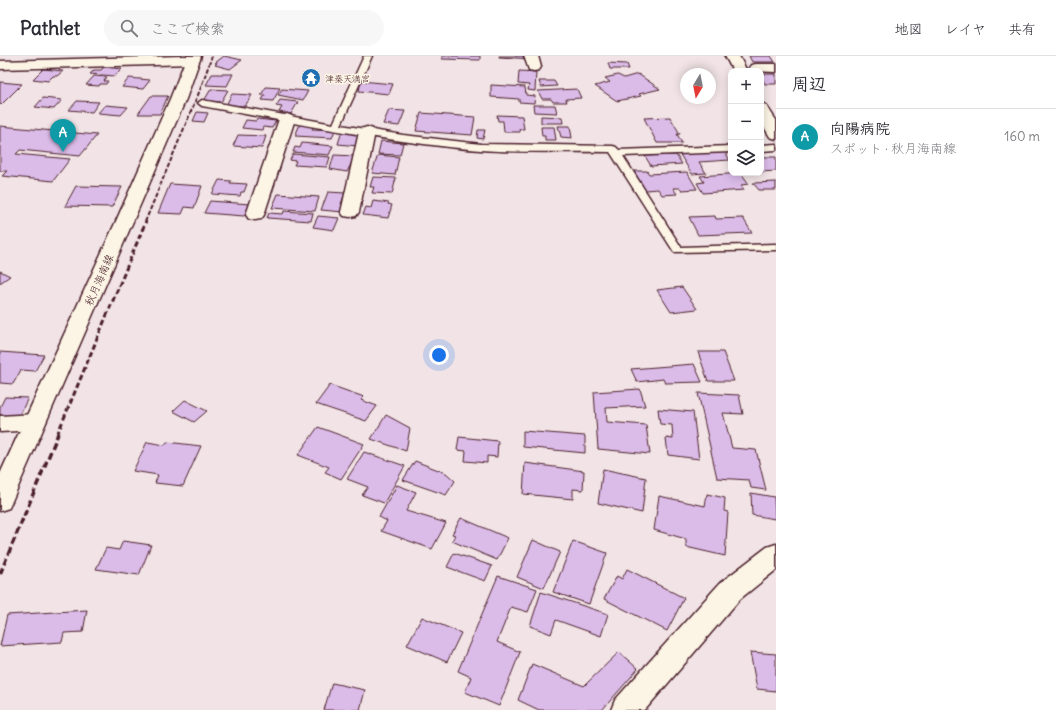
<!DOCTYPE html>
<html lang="ja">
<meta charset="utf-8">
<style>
:root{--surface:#fff;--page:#f7f7f7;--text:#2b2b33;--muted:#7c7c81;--line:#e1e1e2;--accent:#b45309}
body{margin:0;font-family:Delius,"Klee One",sans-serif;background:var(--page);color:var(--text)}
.controls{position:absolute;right:12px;top:12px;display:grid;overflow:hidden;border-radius:8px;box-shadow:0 2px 10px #0003}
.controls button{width:36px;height:36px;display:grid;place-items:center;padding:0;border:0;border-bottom:1px solid var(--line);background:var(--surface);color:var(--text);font:20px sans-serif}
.compass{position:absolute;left:680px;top:12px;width:36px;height:36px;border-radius:50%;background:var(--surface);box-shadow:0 2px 10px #0003;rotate:190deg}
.you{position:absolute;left:439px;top:299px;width:14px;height:14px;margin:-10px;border:3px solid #fff;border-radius:50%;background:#1a73e8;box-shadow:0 0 0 6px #1a73e833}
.badge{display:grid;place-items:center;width:26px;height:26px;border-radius:50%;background:var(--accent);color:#fff;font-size:13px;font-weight:700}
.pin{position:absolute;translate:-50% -33px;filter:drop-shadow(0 1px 2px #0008)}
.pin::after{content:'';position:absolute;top:21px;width:14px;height:12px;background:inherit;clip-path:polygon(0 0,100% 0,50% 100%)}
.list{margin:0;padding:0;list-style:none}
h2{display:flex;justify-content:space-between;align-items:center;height:52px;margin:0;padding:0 16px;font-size:17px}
h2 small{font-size:13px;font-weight:400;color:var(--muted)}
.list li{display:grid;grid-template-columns:26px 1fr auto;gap:12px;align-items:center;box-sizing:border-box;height:56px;padding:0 16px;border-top:1px solid var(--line)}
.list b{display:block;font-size:15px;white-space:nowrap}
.list p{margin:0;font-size:13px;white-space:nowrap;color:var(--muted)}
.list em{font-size:13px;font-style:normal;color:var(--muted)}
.icon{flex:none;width:22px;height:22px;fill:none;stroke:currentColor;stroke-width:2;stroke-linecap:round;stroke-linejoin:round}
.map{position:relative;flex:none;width:776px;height:654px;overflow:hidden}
header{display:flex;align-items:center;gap:24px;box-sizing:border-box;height:56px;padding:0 20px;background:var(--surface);border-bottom:1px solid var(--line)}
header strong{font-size:19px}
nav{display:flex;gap:22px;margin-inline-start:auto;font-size:14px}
.search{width:280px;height:36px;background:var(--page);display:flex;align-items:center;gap:10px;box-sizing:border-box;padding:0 14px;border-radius:22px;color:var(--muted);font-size:15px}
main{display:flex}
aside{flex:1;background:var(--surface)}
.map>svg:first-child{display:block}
.building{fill:#dbbce9;stroke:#4a1f2b}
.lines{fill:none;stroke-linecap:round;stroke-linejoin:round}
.service-casing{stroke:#4a1f2b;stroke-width:3}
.minor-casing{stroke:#4a1f2b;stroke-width:3}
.secondary-casing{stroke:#4a1f2b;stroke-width:3}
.service{fill:#fcf5e5;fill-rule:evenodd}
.minor{fill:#fcf5e5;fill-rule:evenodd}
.secondary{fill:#fcf5e5;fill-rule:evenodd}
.rail-far2{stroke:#4a1f2b;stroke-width:2;stroke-dasharray:4.5 2;stroke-linecap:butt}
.rail-far1{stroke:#4a1f2b;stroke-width:3;stroke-dasharray:5.5 3;stroke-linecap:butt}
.rail{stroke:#4a1f2b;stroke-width:3.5;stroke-dasharray:7 3.5;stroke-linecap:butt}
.labels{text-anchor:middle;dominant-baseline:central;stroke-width:3;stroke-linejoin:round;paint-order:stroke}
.far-poi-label{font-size:9px;fill:#4a1f2b;stroke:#fcf5e5;text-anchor:start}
.street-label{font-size:11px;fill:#4a1f2b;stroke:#fcf5e5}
</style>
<header>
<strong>Pathlet</strong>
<div class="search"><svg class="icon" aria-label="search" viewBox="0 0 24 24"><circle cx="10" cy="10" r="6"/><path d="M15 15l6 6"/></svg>ここで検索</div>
<nav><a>地図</a><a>レイヤ</a><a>共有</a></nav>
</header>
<main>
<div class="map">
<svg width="776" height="654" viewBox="0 0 776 654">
<rect width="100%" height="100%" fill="#f2e4e6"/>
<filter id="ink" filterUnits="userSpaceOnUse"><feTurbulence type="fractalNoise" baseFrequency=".025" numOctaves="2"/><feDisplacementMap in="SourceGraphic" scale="8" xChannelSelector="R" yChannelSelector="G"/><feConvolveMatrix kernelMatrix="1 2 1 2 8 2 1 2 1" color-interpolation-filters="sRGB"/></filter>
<g filter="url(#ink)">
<!-- building -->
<path class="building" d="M224 0 242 4 230 13 215 9 217 7H215Z
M442 0H480V4L442 3Z
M499 0H533V3L499 1Z
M749 0H771L775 6H752Z
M608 7 627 8 629 13H610Z
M104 11 122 13 115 20 90 18 94 14H101Z
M43 13 63 15 57 20H53L48 25 33 23Z
M519 15 536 16 535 35 528 34 529 29 518 28Z
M212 18H233L227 30 206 29Z
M638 18 660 33 639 38 641 40 617 45 595 30 610 26 605 22 618 19 624 22Z
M761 18H776V28H765L761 21Z
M94 20 107 21 104 25H108L106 28H100L99 30 86 29Z
M129 22 150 24 143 33 122 31Z
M361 25 393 28 389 38 359 35Z
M539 25H554L557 30 541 31Z
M0 26 22 28 1 49 0 48Z
M491 29 525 31 526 39 535 40 534 47 519 46V43L491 41Z
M266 31 280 32 273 45 262 44 265 39H261Z
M211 33 228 34 221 46 204 45Z
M282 33 308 35 303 44 278 39Z
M577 33 581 42 566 43 567 46H553L551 43H542L538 35Z
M232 38 252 39 245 50 226 49Z
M151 40H168L160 58H138Z
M43 42 62 44 54 53 35 51Z
M280 44 298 46 291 58 279 56 282 51 276 50Z
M77 45 99 46 92 56 69 54Z
M105 49 128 51 121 59 98 57Z
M533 49H555L557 57 534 56Z
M389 54 405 55 399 70 383 68Z
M197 56 208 57 204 66 193 65Z
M421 57 475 61 472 79 416 75Z
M497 59 522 60 524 73H519L520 76H504L503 65H498Z
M541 60 562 61 563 67H541Z
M670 61 680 78H677L682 87H657L644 62Z
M257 63 276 65 272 72 263 71 262 74 242 72 246 64 256 65Z
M300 68 314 69 312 73 335 74 332 82 295 80Z
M0 70 97 79 80 100 20 94 16 98 70 103 53 125 2 120 7 115H0Z
M558 70H570L572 82 561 81Z
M541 71H554L556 84H545V80H542Z
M478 74H485L483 83 477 82Z
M342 75 360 76 358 90 338 88Z
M238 79 266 80 262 92 233 90Z
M381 85 403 87 400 99 378 98Z
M302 87 333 90 329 99 293 96 295 91 300 92Z
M724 95 730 104 699 106 706 117 692 118 679 97Z
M761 95 765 101H776V115L761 116Z
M293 98 330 101 327 111 294 109 296 105 290 104Z
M334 99 355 100 347 116 330 113Z
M378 99 399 101 395 119 372 117Z
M676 99 682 108 651 110 645 100Z
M634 115H647L649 118 687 116 697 133 682 134 680 132H673L677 138 662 139 658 133 645 134Z
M741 117 749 128 741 129 744 134 703 137 697 127 704 126 700 120Z
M373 121 396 122 392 138 372 137 374 131H370Z
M219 124 231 125 230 127 247 128 244 136H241L240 140 212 138Z
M776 126V134H759L753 127Z
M170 128 202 130 194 152 185 151 182 158 158 157Z
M76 130 122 131 112 151 65 150Z
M328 136 345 137 341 148H346L343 156 321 154Z
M278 138 319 141 315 155 272 152Z
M210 145 250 148 244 160 204 157Z
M373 145 389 147 388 148 392 149 388 162 363 159 366 151 371 152Z
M284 155 313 157 311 165 267 162 269 157 283 158Z
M318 160 339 162 334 174 313 171Z
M715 160 716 163 743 162 752 177 698 179 689 161Z
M0 215 10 220 0 227Z
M682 231 697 253 671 256 657 234Z
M0 296 44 299 35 315 21 314 13 328 0 327Z
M698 296H723L734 325H708Z
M694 308 702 326 665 327 663 323 637 326 631 313Z
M330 329 364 341 361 344 377 350 366 365 316 348Z
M640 333 645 350 606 352 607 366 646 369 650 398 598 393 594 336Z
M698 337 739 339 743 358 723 357 732 392 756 394 766 434 751 432 749 424 717 422Z
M5 341 28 342 19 360 0 359V351Z
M185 344 207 355 194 366 173 355Z
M658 353 693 356 699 403 668 399 666 382 673 383 672 369 660 368Z
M386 359 410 372 406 395 371 383Z
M318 371 364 388 341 423 325 416 329 411 298 399Z
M523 375 585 380V397L523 391Z
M459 381 498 385 497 401 487 400V407L465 405 466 395 457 394Z
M147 386 165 389 167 386 201 390 183 430 155 427 158 419 133 415Z
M364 396 405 410 384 447 362 439 368 431 347 423Z
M415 405 446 417 455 425 446 439 403 424Z
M525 407 584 415 583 434 573 433V443L523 438Z
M603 413 646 422 642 457 598 447Z
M397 429 416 436 406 455 446 467 432 493 381 475 387 465 379 461Z
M751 437 774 441 775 463 752 459Z
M707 438 725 442 724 455 728 456 725 500 686 491V483L654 474 659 440 705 450Z
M461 462 508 482 497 504 452 485 455 479 452 478Z
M533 484 560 496 544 532 517 521Z
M123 485 151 489 139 519 96 513 106 492 119 494Z
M573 485 607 497 589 548 553 536Z
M454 497 492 510 485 525 447 511Z
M627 513 684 542 667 575 604 543 617 520 622 523Z
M498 520 537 533 528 556 511 551 497 586 520 596 499 650 465 636 471 621 458 615Z
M541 536 608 558 601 580 556 564 551 578 530 570Z
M87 554 83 576 64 577 62 586 0 590 7 559Z
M422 561 461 577 447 606 407 589Z
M619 596 638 613 602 654H539L518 644 532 608 584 630Z
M750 596 776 598V635L757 633Z
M332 627 365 634 360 654H324Z"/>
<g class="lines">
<defs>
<path id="service" d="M364 0H372L341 69 403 79 481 88 613 90 616 91 619 94 731 90V96L623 100 681 191 776 188V194L674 196 610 96C567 95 523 97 480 94 387 86 294 67 202 50L198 47 202 44 333 68Z
M776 88V94L761 95V89Z"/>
<path id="minor" d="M184 0 198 1 200 4 198 7 193 8 0 13V5Z
M524 0H538L541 11 539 14 534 15 529 14Z
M725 0H739L747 15H733Z
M756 8H776V16L751 15 749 12 751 9Z
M761 47 766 49 776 64V83L770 81 761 66Z
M287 58 292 60 295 63 264 159 261 163 255 164 249 163 246 159 279 63 282 60Z
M367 71 373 73 375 76 359 156 356 160 350 161 344 160 341 156 359 76 361 73Z
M35 358 43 360 46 366 43 372 35 374 0 376V360Z
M776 488V514L740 543 645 654H611L615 644 720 527 767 491Z"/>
<path id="secondary" d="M187 0H201L186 43 12 445 9 452 0 455V418L117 163 170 43Z"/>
</defs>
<!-- service casing -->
<use href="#service" class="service-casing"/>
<!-- minor casing -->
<use href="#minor" class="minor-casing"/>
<!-- secondary casing -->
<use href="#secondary" class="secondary-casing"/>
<!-- service -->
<use href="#service" class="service"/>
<!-- minor -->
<use href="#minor" class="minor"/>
<!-- secondary -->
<use href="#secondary" class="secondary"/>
<!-- rail-far2 -->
<path class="rail-far2" d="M145 166 200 34 212 0"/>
<!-- rail-far1 -->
<path class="rail-far1" d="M57 379 146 165"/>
<!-- rail -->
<path class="rail" d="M0 518 58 378"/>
</g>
</g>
<!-- icons -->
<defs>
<symbol id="temple-disc" viewBox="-11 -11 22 22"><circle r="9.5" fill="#1f6fb2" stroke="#fcf5e5"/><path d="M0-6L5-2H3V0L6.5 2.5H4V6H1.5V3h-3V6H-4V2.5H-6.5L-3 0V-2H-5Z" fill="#fff"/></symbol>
</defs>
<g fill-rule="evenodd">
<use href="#temple-disc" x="300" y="11" width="22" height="22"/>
</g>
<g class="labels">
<!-- far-poi labels -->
<g class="far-poi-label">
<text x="325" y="22">津秦天満宮</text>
</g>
<!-- street labels -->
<g class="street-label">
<text transform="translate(99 224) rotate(-66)">秋月海南線</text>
</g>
</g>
</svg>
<div class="controls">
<button>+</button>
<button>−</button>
<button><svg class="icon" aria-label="layers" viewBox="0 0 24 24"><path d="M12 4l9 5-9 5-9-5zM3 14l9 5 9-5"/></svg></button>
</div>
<svg class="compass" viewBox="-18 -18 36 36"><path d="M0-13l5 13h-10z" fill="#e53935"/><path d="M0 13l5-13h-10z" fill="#7c7c81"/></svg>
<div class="you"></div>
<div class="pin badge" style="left:63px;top:96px;background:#0f9aa8">A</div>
</div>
<aside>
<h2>周辺<small></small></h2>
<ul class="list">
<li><span class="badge" style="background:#0f9aa8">A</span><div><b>向陽病院</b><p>スポット · 秋月海南線</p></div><em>160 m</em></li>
</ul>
</aside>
</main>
